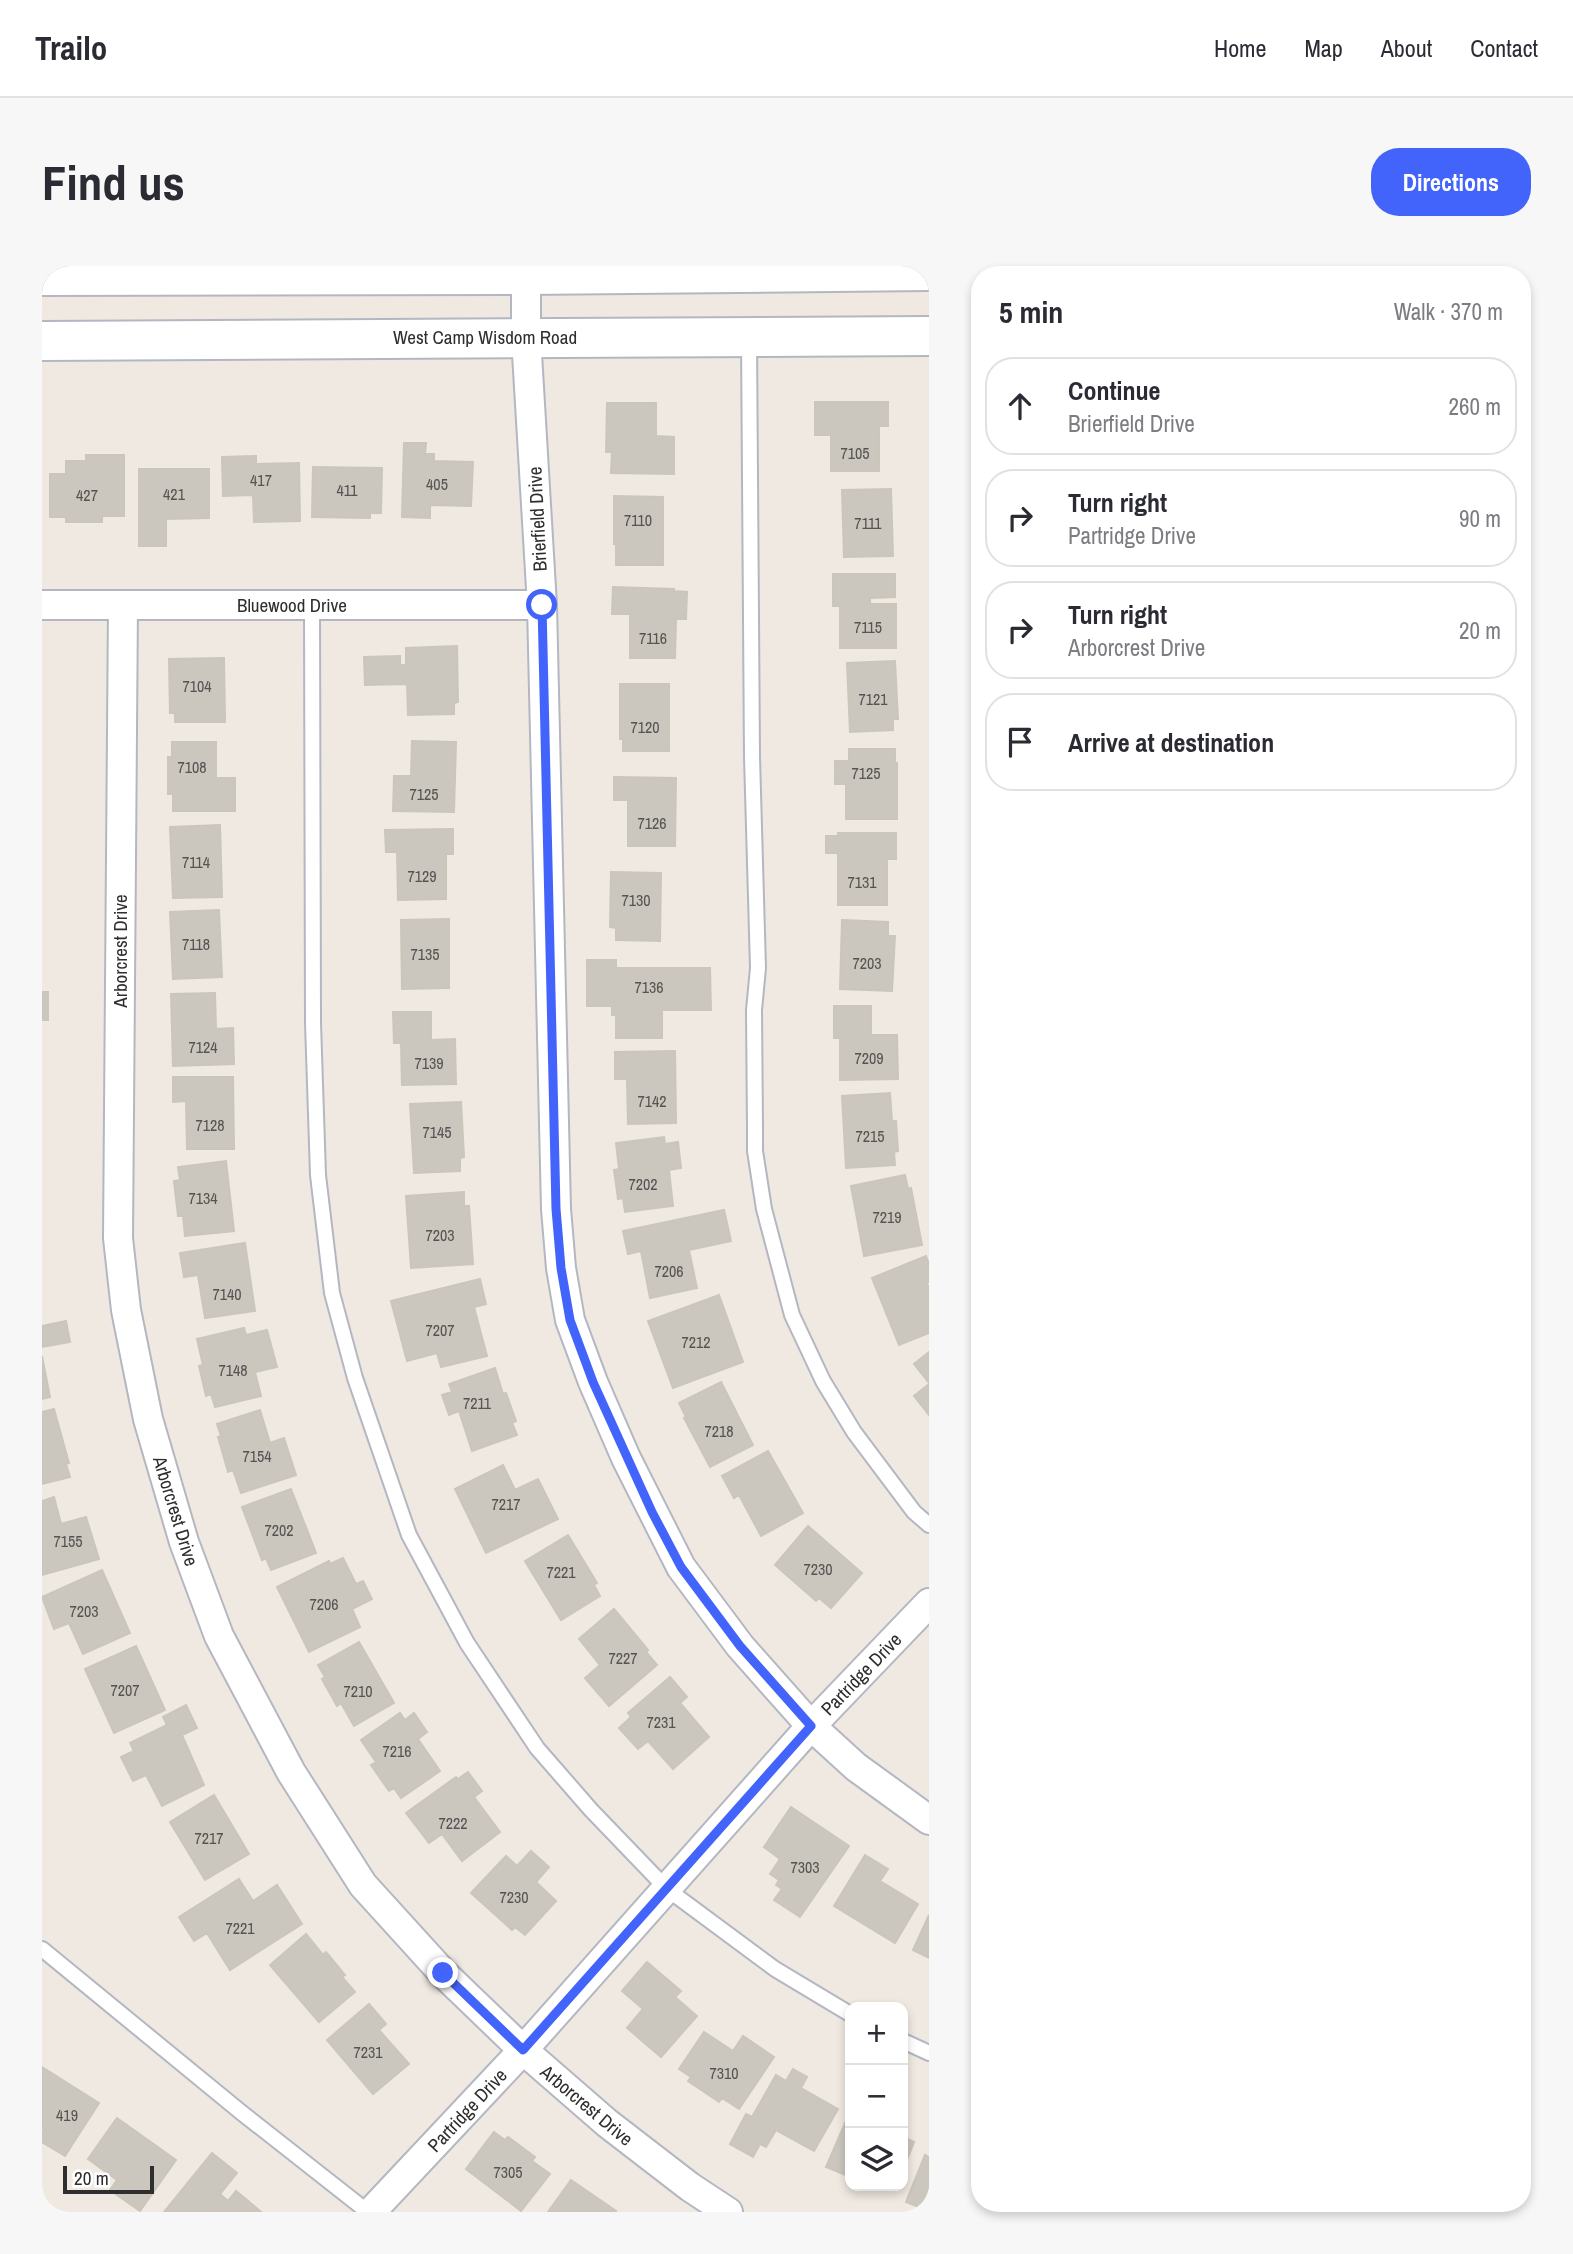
<!DOCTYPE html>
<meta charset="utf-8">
<style>
:root{--surface:#fff;--page:#f7f7f7;--text:#2b2b33;--muted:#7c7c81;--line:#e1e1e2;--accent:#4264fb}
body{margin:0;font-family:"Archivo Narrow",sans-serif;background:var(--page);color:var(--text)}
.controls{position:absolute;right:21px;bottom:21px;display:grid;overflow:hidden;border-radius:14px;box-shadow:0 4px 10px #0003}
.controls button{width:63px;height:63px;display:grid;place-items:center;padding:0;border:0;border-bottom:2px solid var(--line);background:var(--surface);color:var(--text);font:35px sans-serif}
.scale{position:absolute;left:21px;bottom:18px;width:91px;box-sizing:border-box;padding-left:7px;border:4px solid #2e2e2e;border-top:0;font-size:19px;line-height:24px;white-space:nowrap;color:#2e2e2e;-webkit-text-stroke:5px #fff;paint-order:stroke}
.stop{position:absolute;width:21px;height:21px;margin:-16px;border:5px solid #4264fb;border-radius:50%;background:#fff}
.stop.end{background:#4264fb;border-color:#fff;box-shadow:0 2px 7px #0008}
.list{margin:0;padding:0;list-style:none}
h2{display:flex;justify-content:space-between;align-items:center;height:91px;margin:0;padding:0 28px;font-size:30px}
h2 small{font-size:23px;font-weight:400;color:var(--muted)}
.list li{display:grid;grid-template-columns:46px 1fr auto;gap:21px;align-items:center;box-sizing:border-box;height:98px;margin:0 14px 14px;padding:0 14px;border:2px solid var(--line);border-radius:28px}
.list b{display:block;font-size:26px;white-space:nowrap}
.list p{margin:0;font-size:23px;white-space:nowrap;color:var(--muted)}
.list em{font-size:23px;font-style:normal;color:var(--muted)}
.icon{flex:none;width:38px;height:38px;fill:none;stroke:currentColor;stroke-width:2;stroke-linecap:round;stroke-linejoin:round}
.map{position:relative;flex:none;width:887px;height:1946px;overflow:hidden;border-radius:28px}
header{display:flex;align-items:center;gap:42px;box-sizing:border-box;height:98px;padding:0 35px;background:var(--surface);border-bottom:2px solid var(--line)}
header strong{font-size:33px}
nav{display:flex;gap:38px;margin-inline-start:auto;font-size:24px}
.intro{display:flex;align-items:center;justify-content:space-between;box-sizing:border-box;height:168px;padding:0 42px}
h1{margin:0;font-size:49px}
.button{padding:18px 32px;border-radius:28px;background:var(--accent);color:#fff;font-size:24px;font-weight:700}
main{display:flex;gap:42px;padding:0 42px}
aside{flex:1;background:var(--surface);border-radius:28px;box-shadow:0 4px 10px #0003}
.map>svg:first-child{display:block}
.building{fill:#cbc7bf;stroke:#cbc5ba;stroke-width:2}
.lines{fill:none;stroke-linecap:round;stroke-linejoin:round}
.lane-casing{stroke:#b4b7c1;stroke-width:18}
.street-casing{stroke:#b4b7c1;stroke-width:32}
.secondary-casing{stroke:#b4b7c1;stroke-width:42}
.lane{stroke:#fff;stroke-width:14}
.street{stroke:#fff;stroke-width:28}
.secondary{stroke:#fff;stroke-width:38}
.route{stroke:#4264fb;stroke-width:9}
.labels{text-anchor:middle;dominant-baseline:central;stroke-width:6;stroke-linejoin:round;paint-order:stroke}
.number-label{font-size:16px;fill:#555452}
.street-label{font-size:19px;fill:#2e2e2e;stroke:#fff}
</style>
<header>
<strong>Trailo</strong>
<nav><a>Home</a><a>Map</a><a>About</a><a>Contact</a></nav>
</header>
<div class="intro"><h1>Find us</h1><a class="button">Directions</a></div>
<main>
<div class="map">
<svg width="887" height="1946" viewBox="0 0 887 1946">
<rect width="100%" height="100%" fill="#efe9e1"/>
<!-- building -->
<path class="building" d="M773 136H846V160H837V205H789V169H773Z
M565 137H614V170L632 171V208L569 207 570 186H564Z
M362 177H384L383 188H392V195L431 196 429 240 388 239V252L360 251Z
M44 189H82V250H60V256H24V251H8V208H24V195H44Z
M214 190V198L257 197 258 255 212 256 211 229 181 230 180 191Z
M271 201 340 202 339 247H328V252L270 251Z
M97 203H167V252L124 253V280H97Z
M849 223 851 290 802 291 800 224Z
M572 230 621 231V299H574V278H572Z
M791 308H853V331L828 332V338H854V382H798V340H791Z
M571 321 632 323V325L645 326 644 353H634L633 392H588V348H570Z
M415 380 416 436 412 437V448L366 449 365 418 323 419 322 391 358 390V399H364V382Z
M182 392 183 456H133V447H128L127 393Z
M853 395 856 453H851V464L808 466 805 397Z
M578 418H627V485H581V473H578Z
M370 475 414 476 412 546 351 545 352 510H369Z
M130 476H174V512H193V545H131V528H126V491H130Z
M807 483H853V497H855V553H804V518H793V495H807Z
M572 511 634 512 633 580H586V534H572Z
M178 559 180 631 131 632 128 561Z
M411 563V588H404V633L356 634 355 586H344L343 564Z
M796 567H854V593H845V639H796V587H784V570H796Z
M569 606 619 607 618 675 574 674V662L568 661Z
M177 644 180 711 131 713 128 646Z
M407 653V722L360 723 359 654Z
M800 654 846 656V670H853L850 725 798 723Z
M545 694H574V702H668L669 744H620V772H574V749H570V740H545Z
M0 726H6V754H0Z
M173 727 174 763 191 762 192 798 131 800 129 728Z
M792 740H829V769H855L856 813 798 814V772H792Z
M351 746H389V774L413 773 414 818 360 819 359 777H352Z
M633 785 634 857 586 858 585 813H573V786Z
M131 811H191L192 883H145L144 835 131 836Z
M848 827 850 855H854L856 885 852 886 853 899 804 902 800 830Z
M419 836 422 891 418 892V905L372 907 368 838Z
M622 871 623 878 636 876 639 902 627 904 631 940 583 946 581 932 576 933 572 904 577 903 574 877Z
M184 895 192 965 143 970 141 950H136L132 915 138 914 136 901Z
M863 909 866 923 869 922 880 979 822 990 809 920Z
M422 926V940H427L431 998 369 1002 364 930Z
M682 944 689 975 647 984 655 1022 608 1032 599 985 586 988 581 965Z
M203 977 213 1045 163 1052 156 1009 142 1011 138 987Z
M884 990 887 998V1016L885 1017 887 1023V1067L857 1079 830 1012Z
M438 1013 444 1038 432 1041 445 1090 399 1101 395 1087 365 1095 349 1035Z
M677 1029 701 1096 631 1122 606 1055Z
M24 1055 28 1076 0 1081V1060Z
M202 1062 204 1069 225 1064 235 1101 213 1106 219 1130 173 1141 169 1128 164 1130 157 1100 161 1099 155 1073Z
M887 1086V1117L872 1098Z
M0 1090 8 1131 0 1133Z
M453 1102 461 1128 464 1127 474 1155 470 1157 475 1169 430 1185 417 1145 407 1149 400 1129 410 1126 407 1118Z
M679 1116 711 1179 668 1201 642 1152 644 1151 637 1137Z
M887 1118V1149L872 1130Z
M12 1143 27 1197 24 1198 28 1211 0 1218V1146Z
M218 1144 228 1177 242 1172 254 1209 199 1227 191 1204 186 1206 176 1171 179 1170 175 1158Z
M726 1185 761 1247 719 1270 697 1229 692 1232 680 1210Z
M461 1199 473 1224 496 1213 516 1253 444 1287 413 1223Z
M249 1223 274 1287 229 1304 224 1292 220 1294 200 1241Z
M12 1231 19 1258 44 1251 57 1293 0 1309V1235Z
M766 1260 820 1307 789 1342 777 1332 774 1335 733 1299Z
M526 1269 555 1317 552 1319 558 1330 519 1354 483 1295Z
M301 1292 314 1318 321 1315 330 1333 310 1343 318 1361 267 1386 235 1321 287 1295 288 1298Z
M60 1304 88 1367 41 1388 27 1357 12 1363 0 1331Z
M572 1343 606 1384 604 1386 615 1399 567 1440 543 1412 558 1399 537 1373Z
M317 1376 352 1437 312 1460 299 1437 295 1440 280 1413 283 1411 276 1399Z
M94 1380 123 1444 72 1467 43 1403Z
M628 1411 645 1431 638 1437 667 1471 631 1503 606 1475 596 1483 577 1462 589 1451 586 1447Z
M144 1439 155 1462 140 1469 162 1519 120 1540 104 1509 91 1515 79 1491 92 1485 88 1477 125 1459 121 1451Z
M358 1447 363 1454 372 1447 385 1466 376 1473 398 1505 359 1532 352 1522 347 1525 329 1499 334 1496 319 1474Z
M426 1506 440 1525 432 1531 458 1566 420 1595 400 1568 387 1577 364 1547 414 1511 416 1513Z
M172 1529 207 1588 163 1614 128 1556Z
M749 1541 807 1580 758 1651 732 1634 740 1623 734 1619 737 1614 728 1608 738 1593 722 1581Z
M489 1585 507 1601 494 1616 514 1635 483 1669 473 1661 470 1664 429 1627 464 1590 475 1600Z
M823 1589 846 1603 838 1615 876 1638 853 1677 792 1640Z
M197 1613 211 1635 235 1619 260 1658 188 1704 165 1667 152 1675 137 1651Z
M887 1649V1692L871 1684Z
M264 1668 281 1689 284 1686 303 1709 300 1711 313 1726 277 1756 228 1699Z
M605 1696 639 1725 633 1731 655 1750 619 1791 585 1762 601 1743 580 1725Z
M327 1738 344 1758 337 1764 367 1798 331 1828 285 1774Z
M662 1766 691 1785 701 1770 732 1791 697 1843 680 1832 677 1836 646 1815 649 1811 637 1803Z
M0 1801 57 1837 23 1890 0 1876V1866L2 1862 0 1861Z
M751 1803 765 1811 759 1822 796 1843 772 1885 734 1864 724 1881 718 1878 711 1891 688 1878 704 1848 710 1851 734 1809 744 1815Z
M807 1848 808 1849V1906L806 1910 784 1901Z
M75 1852 134 1894 98 1945 68 1924 75 1914 46 1893Z
M452 1866 463 1874 466 1871 493 1891 490 1895 508 1908 479 1945 424 1903Z
M861 1871 872 1876 861 1904Z
M170 1887 195 1907 178 1928 186 1935 194 1925 218 1945 122 1946Z
M883 1889 887 1891V1945L864 1936Z
M529 1914 574 1945 573 1946H506Z"/>
<g class="lines">
<defs>
<path id="lane" d="M707 72 710 491 716 702 712 744 713 861V885L722 943 750 1049 781 1115 812 1166 872 1246 887 1259
M270 339 271 757 276 909 290 1027 313 1112 367 1269 425 1377 495 1482 549 1544 625 1623 733 1703 808 1748
M0 1683 200 1847 326 1946
M861 1775 887 1787"/>
<path id="street" d="M484 0V71L500 339 514 943 519 1002 528 1054 551 1116 584 1192 639 1301 698 1380 769 1460 814 1501 887 1554
M0 339H500
M81 339 76 972 84 1044 106 1153 142 1276 177 1370 249 1506 321 1619 401 1707 481 1784 565 1857 648 1921 686 1946
M329 1946 481 1784 769 1460 887 1337"/>
<path id="secondary" d="M0 10 484 9 887 5
M0 75 887 70"/>
</defs>
<!-- lane casing -->
<use href="#lane" class="lane-casing"/>
<!-- street casing -->
<use href="#street" class="street-casing"/>
<!-- secondary casing -->
<use href="#secondary" class="secondary-casing"/>
<!-- lane -->
<use href="#lane" class="lane"/>
<!-- street -->
<use href="#street" class="street"/>
<!-- secondary -->
<use href="#secondary" class="secondary"/>
</g>
<g class="lines">
<!-- route -->
<path class="route" d="M401 1707 481 1784 769 1460 698 1380 639 1301 610 1246 551 1116 528 1054 519 1002 514 943 500 339"/>
</g>
<g class="labels">
<!-- number labels -->
<g class="number-label">
<text x="813" y="187">7105</text>
<text x="219" y="214">417</text>
<text x="395" y="218">405</text>
<text x="305" y="224">411</text>
<text x="132" y="228">421</text>
<text x="45" y="229">427</text>
<text x="596" y="254">7110</text>
<text x="826" y="257">7111</text>
<text x="826" y="361">7115</text>
<text x="611" y="372">7116</text>
<text x="155" y="420">7104</text>
<text x="831" y="433">7121</text>
<text x="603" y="461">7120</text>
<text x="150" y="501">7108</text>
<text x="824" y="507">7125</text>
<text x="382" y="528">7125</text>
<text x="610" y="557">7126</text>
<text x="154" y="596">7114</text>
<text x="380" y="610">7129</text>
<text x="820" y="616">7131</text>
<text x="594" y="634">7130</text>
<text x="154" y="678">7118</text>
<text x="383" y="688">7135</text>
<text x="825" y="697">7203</text>
<text x="607" y="721">7136</text>
<text x="161" y="781">7124</text>
<text x="827" y="792">7209</text>
<text x="387" y="797">7139</text>
<text x="610" y="835">7142</text>
<text x="168" y="859">7128</text>
<text x="395" y="866">7145</text>
<text x="828" y="870">7215</text>
<text x="601" y="918">7202</text>
<text x="161" y="932">7134</text>
<text x="845" y="951">7219</text>
<text x="398" y="969">7203</text>
<text x="627" y="1005">7206</text>
<text x="185" y="1028">7140</text>
<text x="398" y="1064">7207</text>
<text x="654" y="1076">7212</text>
<text x="191" y="1104">7148</text>
<text x="435" y="1137">7211</text>
<text x="677" y="1165">7218</text>
<text x="215" y="1190">7154</text>
<text x="464" y="1238">7217</text>
<text x="237" y="1264">7202</text>
<text x="26" y="1275">7155</text>
<text x="776" y="1303">7230</text>
<text x="519" y="1306">7221</text>
<text x="282" y="1338">7206</text>
<text x="42" y="1345">7203</text>
<text x="581" y="1392">7227</text>
<text x="83" y="1424">7207</text>
<text x="316" y="1425">7210</text>
<text x="619" y="1456">7231</text>
<text x="355" y="1485">7216</text>
<text x="411" y="1557">7222</text>
<text x="167" y="1572">7217</text>
<text x="763" y="1601">7303</text>
<text x="472" y="1631">7230</text>
<text x="198" y="1662">7221</text>
<text x="326" y="1786">7231</text>
<text x="682" y="1807">7310</text>
<text x="25" y="1849">419</text>
<text x="466" y="1906">7305</text>
</g>
<!-- street labels -->
<g class="street-label">
<text x="443" y="71">West Camp Wisdom Road</text>
<text transform="translate(495 253) rotate(-93)">Brierfield Drive</text>
<text x="250" y="339">Bluewood Drive</text>
<text transform="translate(78 685) rotate(-90)">Arborcrest Drive</text>
<text transform="translate(134 1245) rotate(73)">Arborcrest Drive</text>
<text transform="translate(819 1408) rotate(-46)">Partridge Drive</text>
<text transform="translate(545 1839) rotate(40)">Arborcrest Drive</text>
<text transform="translate(425 1844) rotate(-47)">Partridge Drive</text>
</g>
</g>
</svg>
<div class="controls">
<button>+</button>
<button>−</button>
<button><svg class="icon" aria-label="layers" viewBox="0 0 24 24"><path d="M12 4l9 5-9 5-9-5zM3 14l9 5 9-5"/></svg></button>
</div>
<div class="scale">20 m</div>
<div class="stop" style="left:500px;top:339px"></div>
<div class="stop end" style="left:401px;top:1707px"></div>
</div>
<aside>
<h2>5 min<small>Walk · 370 m</small></h2>
<ul class="list">
<li><svg class="icon" aria-label="ahead" viewBox="0 0 24 24"><path d="M12 20V5M6 11l6-6 6 6"/></svg><div><b>Continue</b><p>Brierfield Drive</p></div><em>260 m</em></li>
<li><svg class="icon" aria-label="right" viewBox="0 0 24 24"><path d="M7 20v-9h11M14 6l5 5-5 5"/></svg><div><b>Turn right</b><p>Partridge Drive</p></div><em>90 m</em></li>
<li><svg class="icon" aria-label="right" viewBox="0 0 24 24"><path d="M7 20v-9h11M14 6l5 5-5 5"/></svg><div><b>Turn right</b><p>Arborcrest Drive</p></div><em>20 m</em></li>
<li><svg class="icon" aria-label="arrive" viewBox="0 0 24 24"><path d="M6 21V4h12l-3 4 3 4H6"/></svg><div><b>Arrive at destination</b></div></li>
</ul>
</aside>
</main>
